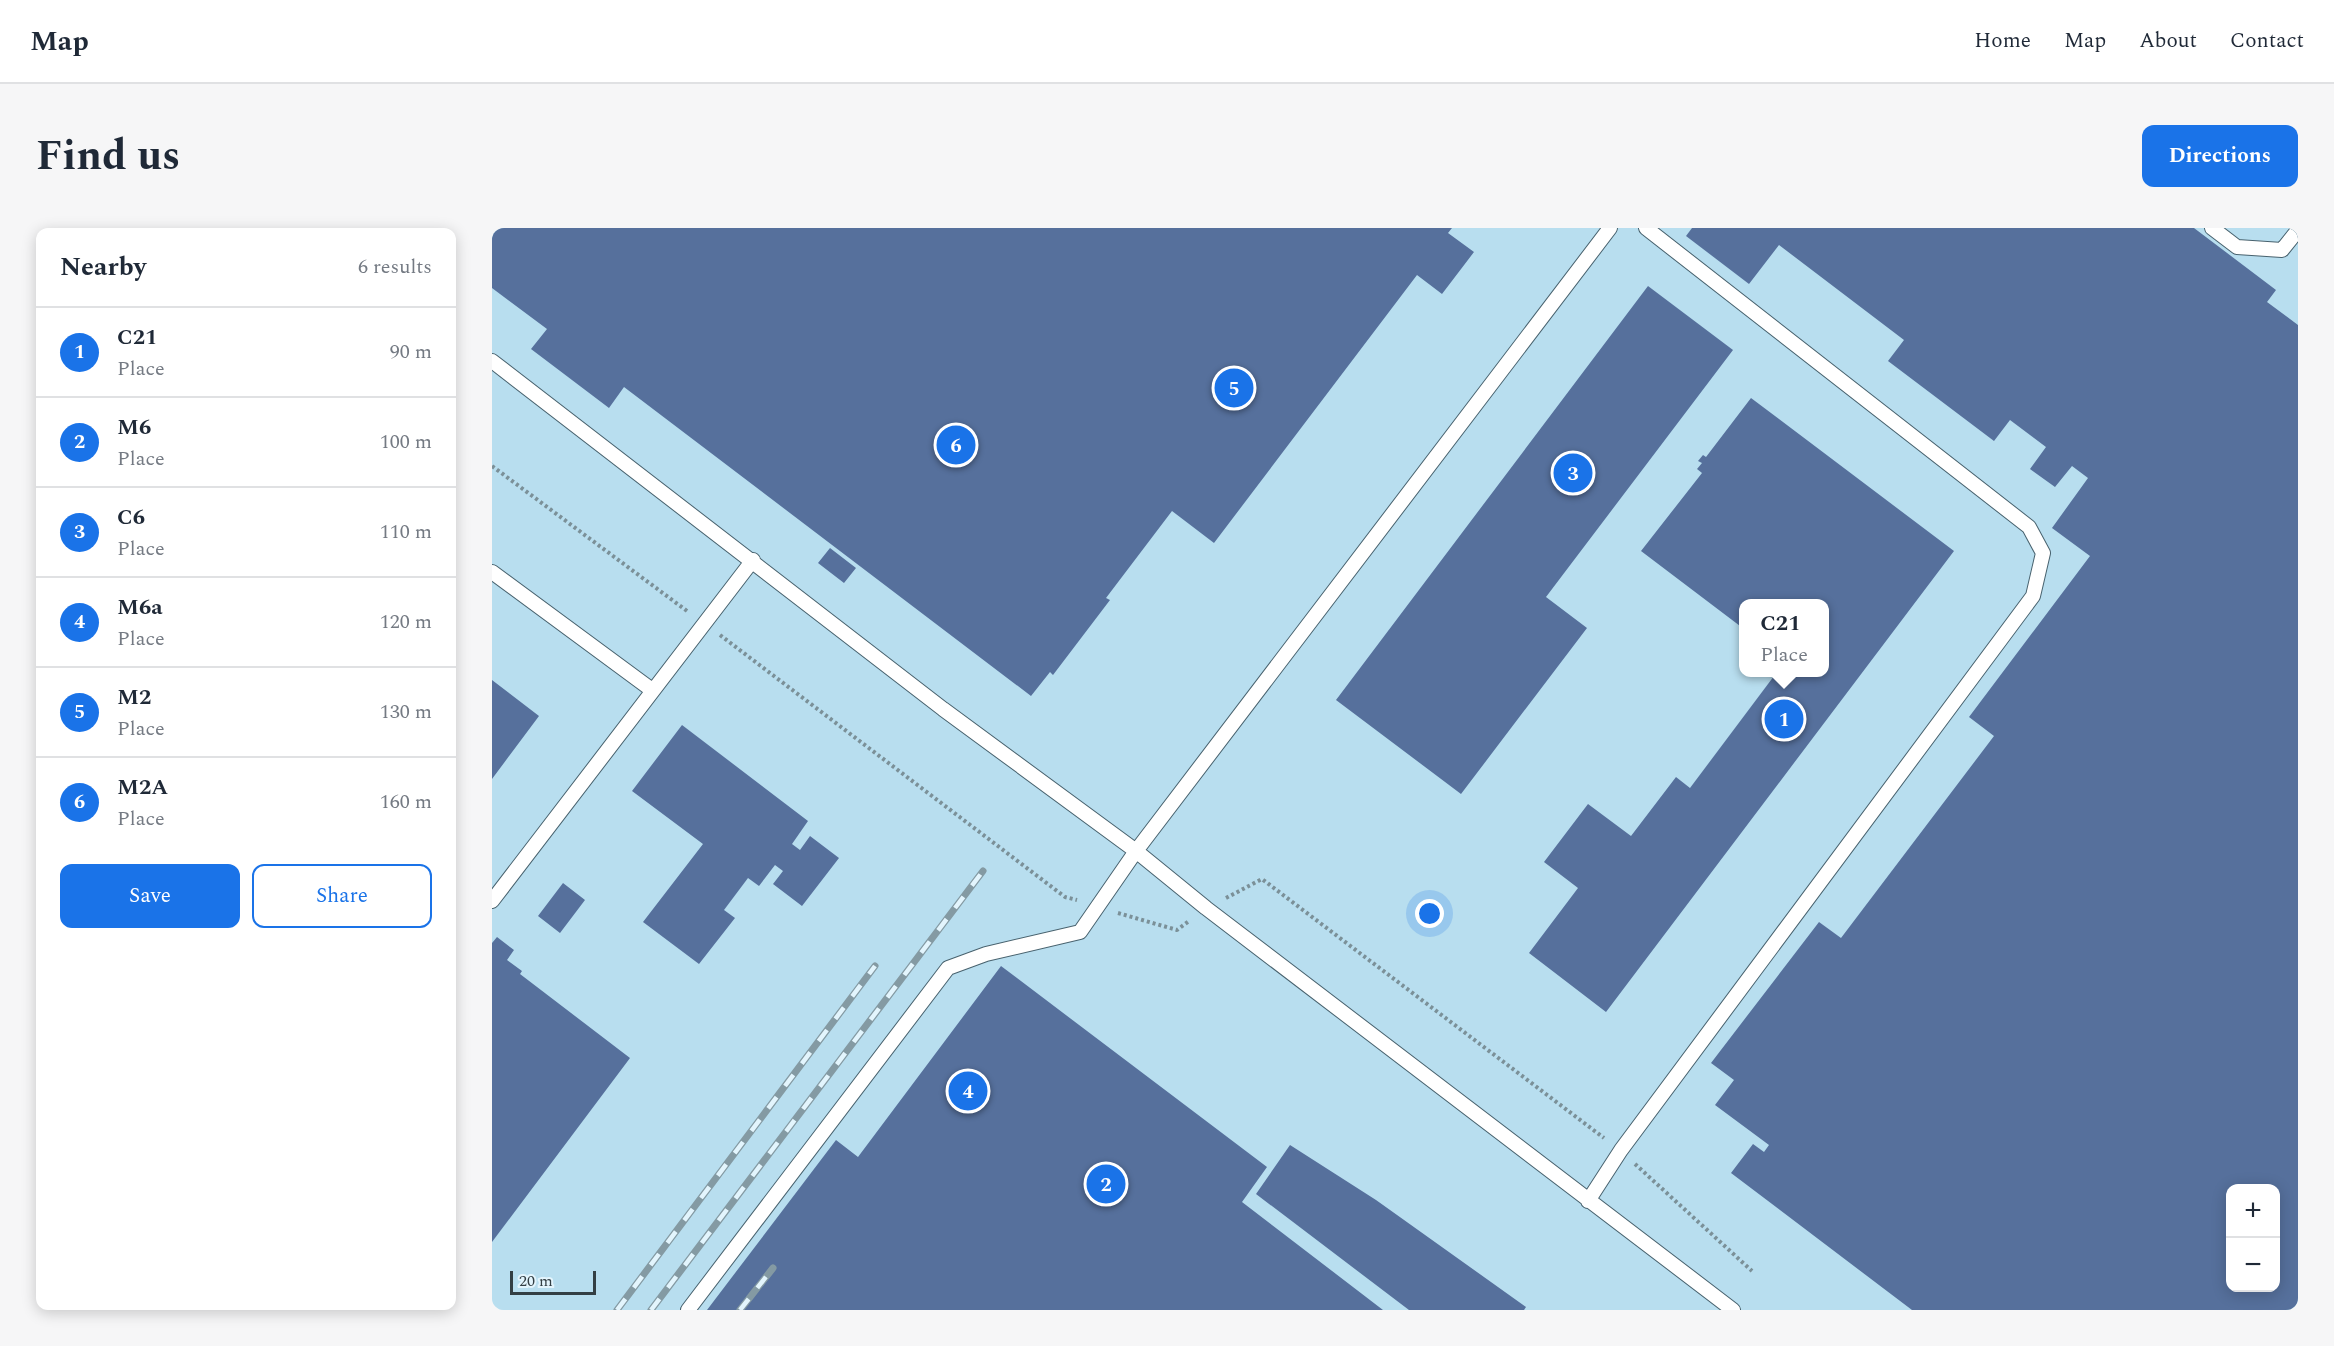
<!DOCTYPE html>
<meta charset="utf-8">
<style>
:root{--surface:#fff;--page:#f6f6f7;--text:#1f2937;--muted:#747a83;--line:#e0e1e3;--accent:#1a73e8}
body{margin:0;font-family:Spectral,serif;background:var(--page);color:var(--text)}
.controls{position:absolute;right:18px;bottom:18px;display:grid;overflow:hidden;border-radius:12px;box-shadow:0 3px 15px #0003}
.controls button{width:54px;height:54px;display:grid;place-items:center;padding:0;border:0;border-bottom:2px solid var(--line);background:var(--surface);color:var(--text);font:30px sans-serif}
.scale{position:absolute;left:18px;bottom:15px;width:86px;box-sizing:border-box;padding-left:6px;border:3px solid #333f44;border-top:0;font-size:16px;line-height:21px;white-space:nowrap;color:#333f44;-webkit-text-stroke:4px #e3f5fd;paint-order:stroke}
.you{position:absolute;left:938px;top:686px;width:21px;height:21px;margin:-15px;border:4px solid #fff;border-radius:50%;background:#1a73e8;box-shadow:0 0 0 9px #1a73e833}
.badge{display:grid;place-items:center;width:39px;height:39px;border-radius:50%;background:var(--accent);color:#fff;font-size:20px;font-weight:700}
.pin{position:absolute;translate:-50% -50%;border:3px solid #fff;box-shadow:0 2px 6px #0006}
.popup{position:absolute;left:1247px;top:371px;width:90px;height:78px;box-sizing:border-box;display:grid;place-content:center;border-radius:12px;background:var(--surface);filter:drop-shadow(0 2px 4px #0005);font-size:20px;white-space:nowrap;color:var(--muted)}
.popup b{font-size:22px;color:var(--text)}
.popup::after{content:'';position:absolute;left:50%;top:100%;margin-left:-12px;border:12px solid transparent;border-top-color:var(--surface)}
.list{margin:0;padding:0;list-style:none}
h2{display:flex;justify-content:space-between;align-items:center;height:78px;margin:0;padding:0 24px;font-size:26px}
h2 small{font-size:20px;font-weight:400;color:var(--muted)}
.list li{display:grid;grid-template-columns:39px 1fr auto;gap:18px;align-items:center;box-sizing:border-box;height:90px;padding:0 24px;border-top:2px solid var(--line)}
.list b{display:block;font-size:22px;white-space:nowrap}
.list p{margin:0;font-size:20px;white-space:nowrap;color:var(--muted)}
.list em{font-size:20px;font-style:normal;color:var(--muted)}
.actions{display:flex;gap:12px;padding:18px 24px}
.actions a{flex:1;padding:14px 0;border:2px solid var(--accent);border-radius:12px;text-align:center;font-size:21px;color:var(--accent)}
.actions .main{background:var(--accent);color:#fff}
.map{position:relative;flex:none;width:1806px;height:1082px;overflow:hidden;border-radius:12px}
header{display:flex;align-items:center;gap:36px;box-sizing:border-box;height:84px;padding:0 30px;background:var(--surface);border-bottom:2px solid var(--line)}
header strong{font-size:28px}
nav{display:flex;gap:33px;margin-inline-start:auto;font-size:21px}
.intro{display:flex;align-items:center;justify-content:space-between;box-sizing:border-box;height:144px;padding:0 36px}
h1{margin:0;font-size:42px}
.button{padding:15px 27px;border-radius:12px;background:var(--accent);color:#fff;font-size:21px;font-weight:700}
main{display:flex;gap:36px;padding:0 36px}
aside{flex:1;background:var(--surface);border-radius:12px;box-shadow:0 3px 15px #0003}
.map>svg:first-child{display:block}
.built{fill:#b8deef;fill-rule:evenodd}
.building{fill:#56709c;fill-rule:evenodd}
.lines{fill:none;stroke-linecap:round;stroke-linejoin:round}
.service-casing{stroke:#48626e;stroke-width:16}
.path{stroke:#7b9098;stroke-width:4;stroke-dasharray:3 3;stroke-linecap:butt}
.service{stroke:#fff;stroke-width:14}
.rail-casing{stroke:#849aa3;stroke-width:7}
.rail{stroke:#e3f5fd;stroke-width:4.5;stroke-dasharray:14;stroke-linecap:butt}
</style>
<header>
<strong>Map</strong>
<nav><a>Home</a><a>Map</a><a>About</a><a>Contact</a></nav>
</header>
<div class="intro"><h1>Find us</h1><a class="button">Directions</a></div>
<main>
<aside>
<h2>Nearby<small>6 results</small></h2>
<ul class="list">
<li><span class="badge">1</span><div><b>C21</b><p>Place</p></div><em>90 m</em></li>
<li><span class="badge">2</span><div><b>M6</b><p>Place</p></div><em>100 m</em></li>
<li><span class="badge">3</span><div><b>C6</b><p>Place</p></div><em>110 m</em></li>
<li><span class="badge">4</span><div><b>M6a</b><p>Place</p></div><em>120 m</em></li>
<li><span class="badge">5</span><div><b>M2</b><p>Place</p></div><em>130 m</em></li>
<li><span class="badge">6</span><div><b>M2A</b><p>Place</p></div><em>160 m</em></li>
</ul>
<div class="actions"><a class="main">Save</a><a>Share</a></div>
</aside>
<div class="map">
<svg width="1806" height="1082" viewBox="0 0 1806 1082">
<rect width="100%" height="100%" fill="#cceaf7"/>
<!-- built -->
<path class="built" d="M0 0H1806V1082H0ZM1252 376H1332V444H1252ZM1738 960H1784V1060H1738Z"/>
<!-- building -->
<path class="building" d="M0 0H960L956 5 982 24 950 66 925 47 722 315 680 283 614 370 618 372 561 447 558 444 539 468 132 159 117 180 39 121 55 101 0 60Z
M1200 0H1702L1784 62 1775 74 1806 97V1082H1420L1239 945 1261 916 1272 924 1277 917 1223 877 1242 852 1219 835 1327 694 1349 710 1502 508 1477 489 1598 328 1560 300 1596 250 1580 238 1563 259 1538 241 1554 219 1518 192 1502 213 1396 133 1412 112 1287 17 1257 56 1194 8ZM1738 960H1784V1060H1738Z
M1156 58 1241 122 1054 369 1095 400 969 566 844 472Z
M1259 170 1462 323 1114 784 1037 725 1086 660 1052 634 1096 576 1139 608 1184 549 1198 560 1285 444H1332V376H1252V401L1149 323 1210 245 1205 241 1210 235 1206 233 1211 227 1214 229Z
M338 320 364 340 352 355 326 335Z
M0 452 47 488 0 551Z
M190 497 316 593 300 616 308 622 318 608 347 630 310 678 281 656 291 643 283 637 267 658 256 650 232 682 243 690 207 736 151 694 211 616 140 563Z
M71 655 93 672 68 705 46 688Z
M5 709 22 722 15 732 30 743 28 746 138 830 0 1014V715Z
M509 738 775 939 750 974 891 1082H215L344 912 366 929Z
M798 917 884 972 1034 1079 1032 1082H917L764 966Z"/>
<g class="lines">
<defs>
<path id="service" d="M1720 0 1745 19 1790 22 1806 2
M0 133 451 481 644 623 714 680 1241 1082
M0 344 160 462
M0 673 261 332
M1096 973 1129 922 1541 368 1551 325 1537 299 1154 0
M196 1082 456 740 494 726 588 704 644 623 1118 0"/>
</defs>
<!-- service casing -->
<use href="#service" class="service-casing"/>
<!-- path -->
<path class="path" d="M0 238 195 383
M228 407 573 669 585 672
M734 670 770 651 1112 910
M626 685 685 702 697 693
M1143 936 1260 1043"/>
<!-- service -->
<use href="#service" class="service"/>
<defs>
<path id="rail" d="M125 1082 383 738
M159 1082 491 643
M248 1082 281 1040"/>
</defs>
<!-- rail casing -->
<use href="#rail" class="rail-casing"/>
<!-- rail -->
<use href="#rail" class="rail"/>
</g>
</svg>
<div class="controls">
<button>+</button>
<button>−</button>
</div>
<div class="scale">20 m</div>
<div class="you"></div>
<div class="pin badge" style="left:1292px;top:491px">1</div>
<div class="popup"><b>C21</b>Place</div>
<div class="pin badge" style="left:614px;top:956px">2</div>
<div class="pin badge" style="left:1081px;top:245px">3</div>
<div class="pin badge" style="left:476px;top:863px">4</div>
<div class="pin badge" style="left:742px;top:160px">5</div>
<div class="pin badge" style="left:464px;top:217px">6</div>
</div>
</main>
